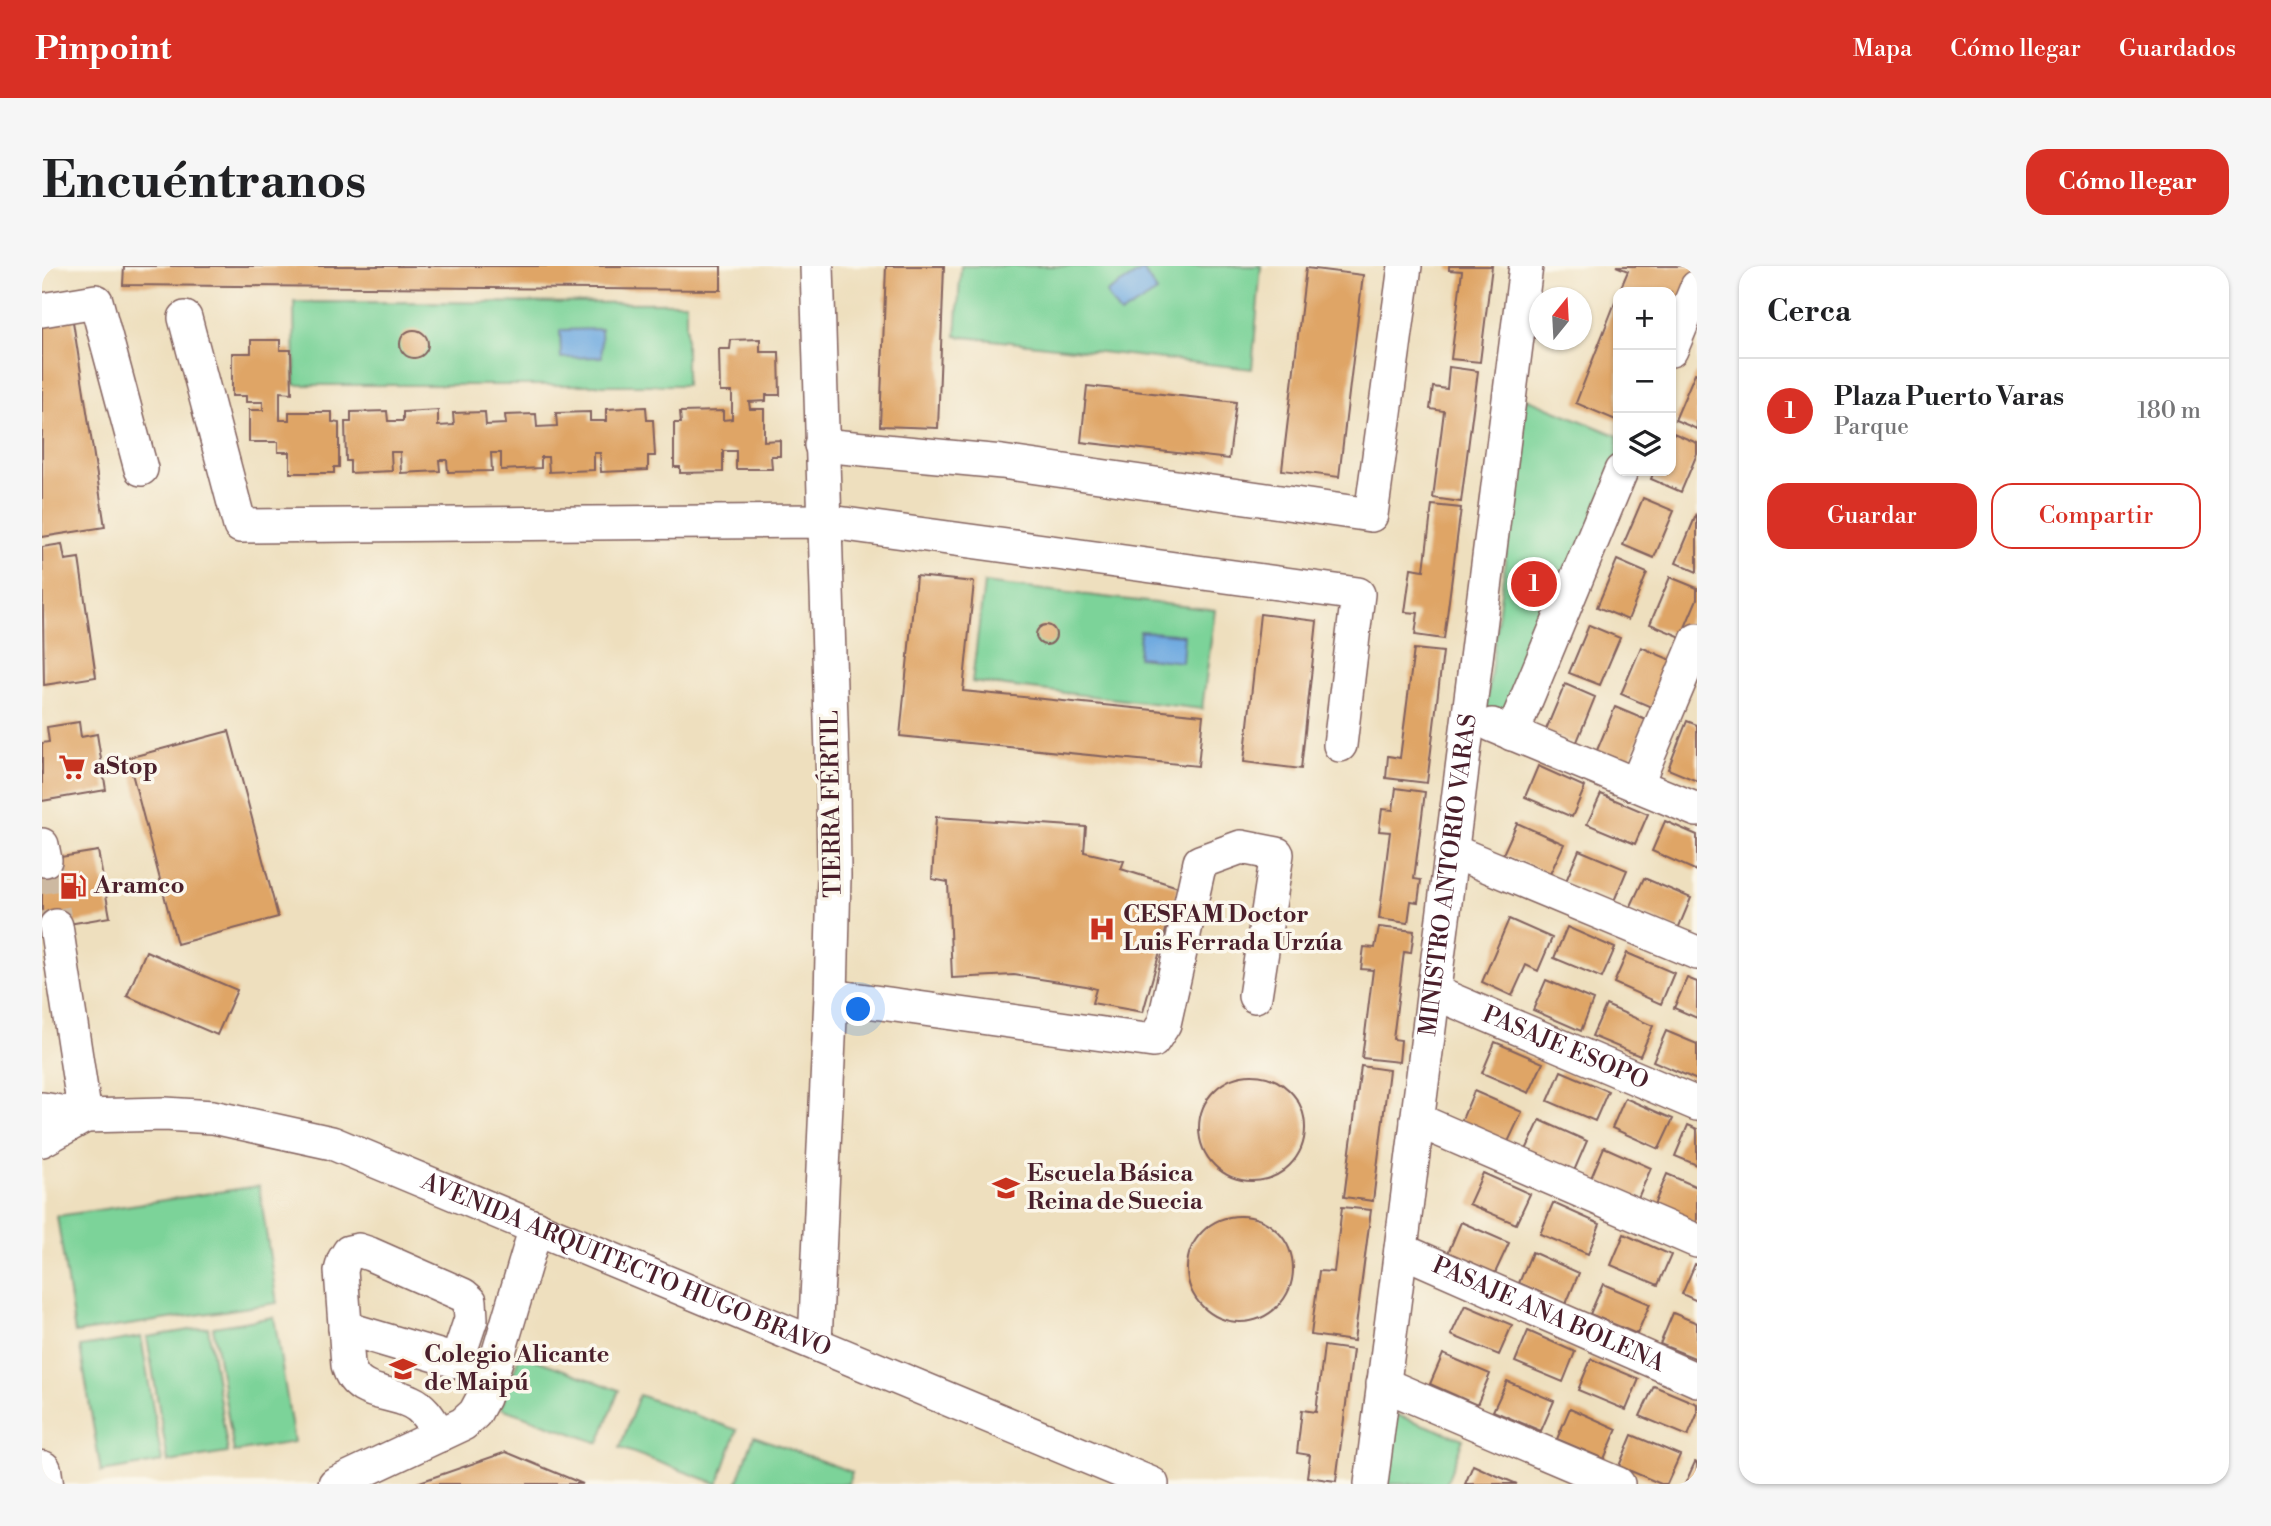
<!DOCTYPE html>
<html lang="es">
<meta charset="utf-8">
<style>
:root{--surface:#fff;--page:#f6f6f6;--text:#202124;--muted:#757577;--line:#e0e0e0;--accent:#d93025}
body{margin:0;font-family:"Libre Bodoni",serif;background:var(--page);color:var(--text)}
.controls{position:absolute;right:21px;top:21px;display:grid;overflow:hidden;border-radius:14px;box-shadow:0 2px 5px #0004}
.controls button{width:63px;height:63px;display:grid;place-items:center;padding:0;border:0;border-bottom:2px solid var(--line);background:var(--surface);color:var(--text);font:35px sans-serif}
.compass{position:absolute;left:1487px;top:21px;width:63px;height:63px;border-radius:50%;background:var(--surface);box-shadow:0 2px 5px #0004;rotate:18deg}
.you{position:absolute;left:817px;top:744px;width:24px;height:24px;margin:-18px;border:5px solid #fff;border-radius:50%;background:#1a73e8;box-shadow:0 0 0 10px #1a73e833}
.badge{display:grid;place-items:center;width:46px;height:46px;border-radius:50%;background:var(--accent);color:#fff;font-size:23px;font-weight:700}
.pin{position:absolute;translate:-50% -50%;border:4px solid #fff;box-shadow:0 2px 7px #0006}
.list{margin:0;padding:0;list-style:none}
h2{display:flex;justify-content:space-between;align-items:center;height:91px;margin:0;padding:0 28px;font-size:30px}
h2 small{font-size:23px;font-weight:400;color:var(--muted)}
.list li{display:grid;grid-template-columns:46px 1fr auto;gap:21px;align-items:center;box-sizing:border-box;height:105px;padding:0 28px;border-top:2px solid var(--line)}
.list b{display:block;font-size:26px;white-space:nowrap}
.list p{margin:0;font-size:23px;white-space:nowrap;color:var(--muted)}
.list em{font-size:23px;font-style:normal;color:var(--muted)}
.actions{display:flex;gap:14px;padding:21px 28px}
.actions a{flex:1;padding:16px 0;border:2px solid var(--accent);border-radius:21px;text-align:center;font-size:24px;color:var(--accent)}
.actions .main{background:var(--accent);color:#fff}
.icon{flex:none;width:38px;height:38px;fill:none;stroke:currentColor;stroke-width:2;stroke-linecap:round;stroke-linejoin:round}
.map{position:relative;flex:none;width:1655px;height:1218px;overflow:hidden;border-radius:21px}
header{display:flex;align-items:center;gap:42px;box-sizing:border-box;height:98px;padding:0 35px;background:var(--accent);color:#fff}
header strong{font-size:33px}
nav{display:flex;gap:38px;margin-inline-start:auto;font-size:24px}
.intro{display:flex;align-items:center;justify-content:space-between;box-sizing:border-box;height:168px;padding:0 42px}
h1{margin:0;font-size:49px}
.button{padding:18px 32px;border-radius:21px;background:var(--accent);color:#fff;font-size:24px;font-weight:700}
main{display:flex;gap:42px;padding:0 42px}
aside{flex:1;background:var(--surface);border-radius:21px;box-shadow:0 2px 5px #0004}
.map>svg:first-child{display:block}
.park{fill:#7bd399;stroke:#627962;stroke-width:2}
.water{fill:#6faae0;stroke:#5c6486;stroke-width:2}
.building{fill:#dfa566}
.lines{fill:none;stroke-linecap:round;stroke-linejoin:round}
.minor-tunnel{stroke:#cdb9a1;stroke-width:33;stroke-dasharray:33 17;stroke-linecap:butt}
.minor-casing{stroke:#83625e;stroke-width:36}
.major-casing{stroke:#83625e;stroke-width:41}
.minor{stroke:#fff;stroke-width:33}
.major{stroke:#fff;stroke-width:38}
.labels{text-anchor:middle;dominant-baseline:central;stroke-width:7;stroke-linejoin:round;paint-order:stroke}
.poi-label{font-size:24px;font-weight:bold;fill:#4a1f2b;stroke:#fbf7ec;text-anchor:start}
.street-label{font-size:24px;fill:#4a1f2b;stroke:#fbf7ec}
</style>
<header>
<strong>Pinpoint</strong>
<nav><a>Mapa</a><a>Cómo llegar</a><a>Guardados</a></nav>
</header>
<div class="intro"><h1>Encuéntranos</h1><a class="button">Cómo llegar</a></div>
<main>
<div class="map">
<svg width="1655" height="1218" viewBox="0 0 1655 1218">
<rect width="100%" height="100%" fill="#fbf7ec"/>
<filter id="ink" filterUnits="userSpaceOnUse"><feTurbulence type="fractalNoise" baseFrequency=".0143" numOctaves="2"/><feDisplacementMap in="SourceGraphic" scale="14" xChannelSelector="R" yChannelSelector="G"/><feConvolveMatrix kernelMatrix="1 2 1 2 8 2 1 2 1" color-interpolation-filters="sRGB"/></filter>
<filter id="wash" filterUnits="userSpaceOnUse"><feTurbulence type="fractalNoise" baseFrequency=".00686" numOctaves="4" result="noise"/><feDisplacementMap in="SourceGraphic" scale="28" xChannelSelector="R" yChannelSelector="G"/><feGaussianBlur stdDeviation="1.57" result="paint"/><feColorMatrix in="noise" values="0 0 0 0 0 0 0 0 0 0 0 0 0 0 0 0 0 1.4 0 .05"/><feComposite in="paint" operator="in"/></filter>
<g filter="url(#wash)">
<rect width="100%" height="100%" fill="#eedfbe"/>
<!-- park -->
<path class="park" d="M919 0H1219L1210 103 914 70Z
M252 36 644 37V119H253Z
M1484 132 1576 170V191L1467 459 1444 444Z
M942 317 1173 344 1160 443 930 416Z
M217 920 235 1037 33 1067 15 950Z
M232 1051 252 1176 192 1186 171 1061Z
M166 1061 186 1187 126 1196 105 1071Z
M99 1071 120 1196 59 1206 38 1081Z
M478 1088 577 1124 557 1177 459 1142Z
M597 1129 695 1164 676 1218 578 1182Z
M1352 1148 1421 1173 1404 1218H1344Z
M712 1170 810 1206 806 1218H695Z"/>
<!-- water -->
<path class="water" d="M1101 4 1115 26 1078 49 1064 27Z
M559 63 560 91 519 92 518 64Z
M1098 365 1142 369 1140 396 1096 391Z"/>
<g id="blocks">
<!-- building -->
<path class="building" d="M82 0H679V24L81 19Z
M844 0H902L896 162 838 160Z
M1407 0H1450L1438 96 1409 93 1420 5 1407 4Z
M1574 0H1655L1629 67V26H1577L1586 5Z
M1264 2 1321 9 1297 211 1240 204Z
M1576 29V155L1534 137Z
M30 49 63 261 0 271V53Z
M358 78a14 14 0 1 1 28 0a14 14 0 1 1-28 0Z
M718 73V86H737L738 129H724V135L707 136 708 143H722V175L738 174V190H729L730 203H694V185H681V206L638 207V201H632V157H639L638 146 681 145V154L690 153V126H678L677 83H688L689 74Z
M209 74H238V84H249L250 127 238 126V154H247V146H290V156L297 157V201H292V207H248V186H236V176H207V144H221V136H204V130H190V87H209Z
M1407 101 1436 105 1419 236 1391 232 1402 145 1388 143 1391 121 1405 123Z
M1653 107 1655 108V163L1633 154Z
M1045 120 1194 136 1187 193 1039 176Z
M604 141 605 154H611L613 190H606V204L559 206 558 187H552V204L507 206 506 191H499V202L459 204V187H449L450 205 406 206 405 194H397L398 205 359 207 358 186H349L350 205 308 207V195H304L303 156H309V146L345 145 346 155H361V146L396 144V160L412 159 411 147 443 146 444 159 464 158 463 149 494 148 495 161 515 160 514 147 548 146V155H564V143Z
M1629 166 1655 177V188L1639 226 1609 213 1612 205H1629Z
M1601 232 1632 245 1612 292 1581 279Z
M1390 239 1419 242 1402 373 1373 369 1376 347 1363 346 1369 302 1382 304Z
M1655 247V306L1634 297Z
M20 278 23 294 37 292 54 411 2 419 0 281Z
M1575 294 1605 307 1586 354 1555 341Z
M874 310 932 316 921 425 1161 449 1156 500 858 470Z
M1628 311 1655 322V333L1639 371 1608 358Z
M1218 348 1275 355 1259 503 1202 496Z
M1547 359 1578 372 1558 419 1527 407Z
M994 369a10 10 0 1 1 20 0a10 10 0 1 1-20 0Z
M1599 381 1629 394 1609 441 1579 428Z
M1372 383 1401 386 1385 517 1344 512 1346 490 1358 492Z
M1523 418 1553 431 1534 478 1503 466Z
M1573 441 1604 454 1584 501 1553 489Z
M1645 455 1655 459V515L1626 503Z
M37 456 39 471 55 468 64 524 0 535V477L7 476 5 461Z
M187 465 236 651 135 678 86 492Z
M1496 500 1543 521 1530 551 1483 531Z
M1354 522 1383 526 1372 613 1379 614 1376 636 1369 635 1366 657 1337 653 1348 566 1337 565 1340 543 1351 544Z
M1559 528 1606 548 1593 578 1545 558Z
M894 551 1044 561 1042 586 1082 595 1079 603 1136 621 1101 746 1050 737 1054 723 1044 720 972 709 910 712 906 616 890 613Z
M1623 555 1655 569V605L1610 585Z
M1475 557 1522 578 1508 608 1461 588Z
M1537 584 1585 604 1572 635 1524 615Z
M56 585 68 651 3 662 0 645V594Z
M1602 612 1649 632 1636 663 1588 642Z
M1467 653 1510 672 1496 705 1484 699 1470 730 1440 716Z
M1337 661 1372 665 1369 687 1362 686 1351 773 1359 774 1357 796 1320 792 1331 704 1319 703 1322 681 1333 682Z
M1525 661 1573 682 1560 712 1512 692Z
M104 685 195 724 175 769 85 730Z
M1585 687 1632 707 1619 738 1572 717Z
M1645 712 1655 716V752L1632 742Z
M1504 714 1551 734 1539 765 1491 744Z
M1564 739 1611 760 1598 790 1550 770Z
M1624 765 1655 778V814L1611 795Z
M1453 776 1501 797 1487 827 1440 807Z
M1319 800 1347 804 1331 935 1302 931Z
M1519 805 1566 825 1553 855 1506 835Z
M1157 862a53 53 0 1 1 106 0a53 53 0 1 1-106 0Z
M1432 825 1480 846 1466 876 1419 856Z
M1583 832 1631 853 1617 883 1570 862Z
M1498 854 1545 875 1532 905 1484 884Z
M1646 859 1655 863V899L1633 890Z
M1562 881 1609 902 1596 932 1549 912Z
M1441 907 1488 928 1474 958 1427 938Z
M1625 908 1655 921V958L1612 939Z
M1511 937 1558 958 1546 988 1498 968Z
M1300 941 1329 944 1312 1075 1269 1069 1277 1005 1292 1006Z
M1145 1003a53 53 0 1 1 106 0a53 53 0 1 1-106 0Z
M1419 956 1467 977 1453 1007 1406 987Z
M1582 968 1629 989 1616 1019 1569 999Z
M1490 986 1537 1007 1524 1038 1477 1017Z
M1653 998 1655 999V1035L1640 1028Z
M1561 1018 1608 1038 1595 1068 1548 1048Z
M1423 1039 1470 1059 1457 1089 1409 1069Z
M1631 1047 1655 1057V1093L1618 1078Z
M1486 1065 1533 1086 1521 1116 1473 1096Z
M1282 1080 1311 1084 1294 1215 1265 1211 1268 1189 1255 1187 1260 1144 1274 1146Z
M1401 1088 1448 1108 1435 1139 1388 1118Z
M1549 1093 1597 1113 1584 1144 1536 1124Z
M1465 1115 1512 1135 1499 1165 1451 1145Z
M1612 1120 1655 1138V1149L1646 1170 1598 1150Z
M1528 1142 1575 1163 1562 1193 1515 1173Z
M1590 1169 1638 1189 1625 1218H1619L1577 1200Z
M464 1186 541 1218H372Z
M1653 1196 1655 1197V1218H1643Z
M1431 1199 1451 1208 1475 1218H1423Z"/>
</g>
</g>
<g filter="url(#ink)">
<use href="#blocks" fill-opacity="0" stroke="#83625e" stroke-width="2"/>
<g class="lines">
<!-- minor-tunnel -->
<path class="minor-tunnel" d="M3 594 14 660"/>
<defs>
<g id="minor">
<path d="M0 44 54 35 99 203"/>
<path d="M143 52 198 260 781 255 1316 328 1298 479"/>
<path d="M1629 84 1655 21"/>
<path d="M779 179 960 196 1329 249 1363 0"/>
<path d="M1450 459 1655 544"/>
<path d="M1470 468 1579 205"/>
<path d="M1594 519 1655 374"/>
<path d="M0 579 3 594"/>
<path d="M1410 585 1655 687"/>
<path d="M14 660 43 850"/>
<path id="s1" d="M1391 726 1655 838"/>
<path d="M789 730 1111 775 1122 758 1158 596 1199 581 1235 588 1213 730"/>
<path id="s2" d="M0 843 43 850 123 848 171 851 290 877 1110 1218"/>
<path d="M1375 854 1655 975"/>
<path d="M0 874 43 850"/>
<path id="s3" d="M1359 984 1655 1114"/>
<path d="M303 1062 434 1101"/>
<path d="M773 1076 789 730 792 610 791 519 775 0"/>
<path d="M1341 1118 1576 1218"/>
<path d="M398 1169C390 1157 383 1142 369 1136 345 1124 314 1130 306 1099L299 1005 302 994 307 986 316 984 328 988 421 1029 428 1035 429 1053 415 1095"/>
<path d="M293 1218 421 1158 433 1147 441 1132 456 1089 494 961"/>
<path id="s4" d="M1329 1218 1484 0"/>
</g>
<path id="major" d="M0 1204 2 1218"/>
</defs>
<!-- minor casing -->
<use href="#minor" class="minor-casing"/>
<!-- major casing -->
<use href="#major" class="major-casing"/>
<!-- minor -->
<use href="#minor" class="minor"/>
<!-- major -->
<use href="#major" class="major"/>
</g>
</g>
<!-- icons -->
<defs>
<symbol id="supermarket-bare" viewBox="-9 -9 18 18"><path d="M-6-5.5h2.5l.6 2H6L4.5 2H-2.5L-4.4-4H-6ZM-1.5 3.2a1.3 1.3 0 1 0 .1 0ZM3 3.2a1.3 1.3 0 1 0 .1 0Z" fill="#c8321e" stroke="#fbf7ec" stroke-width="2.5" paint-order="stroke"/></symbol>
<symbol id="fuel-bare" viewBox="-9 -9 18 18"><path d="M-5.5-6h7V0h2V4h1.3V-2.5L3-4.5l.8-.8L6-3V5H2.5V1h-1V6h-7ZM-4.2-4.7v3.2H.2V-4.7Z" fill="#c8321e" stroke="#fbf7ec" stroke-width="2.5" paint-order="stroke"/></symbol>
<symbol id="hospital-bare" viewBox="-9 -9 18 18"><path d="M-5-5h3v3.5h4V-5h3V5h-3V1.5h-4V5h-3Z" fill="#c8321e" stroke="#fbf7ec" stroke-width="2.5" paint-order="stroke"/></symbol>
<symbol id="school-bare" viewBox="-9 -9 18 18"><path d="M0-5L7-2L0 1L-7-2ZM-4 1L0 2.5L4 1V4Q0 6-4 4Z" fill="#c8321e" stroke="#fbf7ec" stroke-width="2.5" paint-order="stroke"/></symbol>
</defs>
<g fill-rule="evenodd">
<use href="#supermarket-bare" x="11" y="482" width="38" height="38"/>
<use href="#fuel-bare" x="12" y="601" width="38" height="38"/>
<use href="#hospital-bare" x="1041" y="644" width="38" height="38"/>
<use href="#school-bare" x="945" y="903" width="38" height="38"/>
<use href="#school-bare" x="342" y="1084" width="38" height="38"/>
</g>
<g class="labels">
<!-- poi labels -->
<g class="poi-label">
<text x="51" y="501">aStop</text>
<text x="52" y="620">Aramco</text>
<text x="1081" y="649">CESFAM Doctor<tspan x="1081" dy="28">Luis Ferrada Urzúa</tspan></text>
<text x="985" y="908">Escuela Básica<tspan x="985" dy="28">Reina de Suecia</tspan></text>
<text x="382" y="1089">Colegio Alicante<tspan x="382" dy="28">de Maipú</tspan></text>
</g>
<!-- street labels -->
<g class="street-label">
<text transform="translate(790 538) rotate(-91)">TIERRA FÉRTIL</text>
<text stroke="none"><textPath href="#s4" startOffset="614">MINISTRO ANTORIO VARAS</textPath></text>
<text stroke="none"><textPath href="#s1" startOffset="144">PASAJE ESOPO</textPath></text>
<text stroke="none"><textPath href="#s2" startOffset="612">AVENIDA ARQUITECTO HUGO BRAVO</textPath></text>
<text stroke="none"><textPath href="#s3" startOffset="161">PASAJE ANA BOLENA</textPath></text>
</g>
</g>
</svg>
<div class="controls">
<button>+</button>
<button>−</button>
<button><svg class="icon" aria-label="layers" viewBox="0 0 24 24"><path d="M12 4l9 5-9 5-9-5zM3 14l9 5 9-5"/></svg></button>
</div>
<svg class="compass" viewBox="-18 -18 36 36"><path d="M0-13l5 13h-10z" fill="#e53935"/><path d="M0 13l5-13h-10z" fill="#757577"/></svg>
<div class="you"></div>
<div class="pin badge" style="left:1492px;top:318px">1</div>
</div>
<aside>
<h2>Cerca<small></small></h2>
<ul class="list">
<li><span class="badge">1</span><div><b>Plaza Puerto Varas</b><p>Parque</p></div><em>180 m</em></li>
</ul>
<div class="actions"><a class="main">Guardar</a><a>Compartir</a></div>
</aside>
</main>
